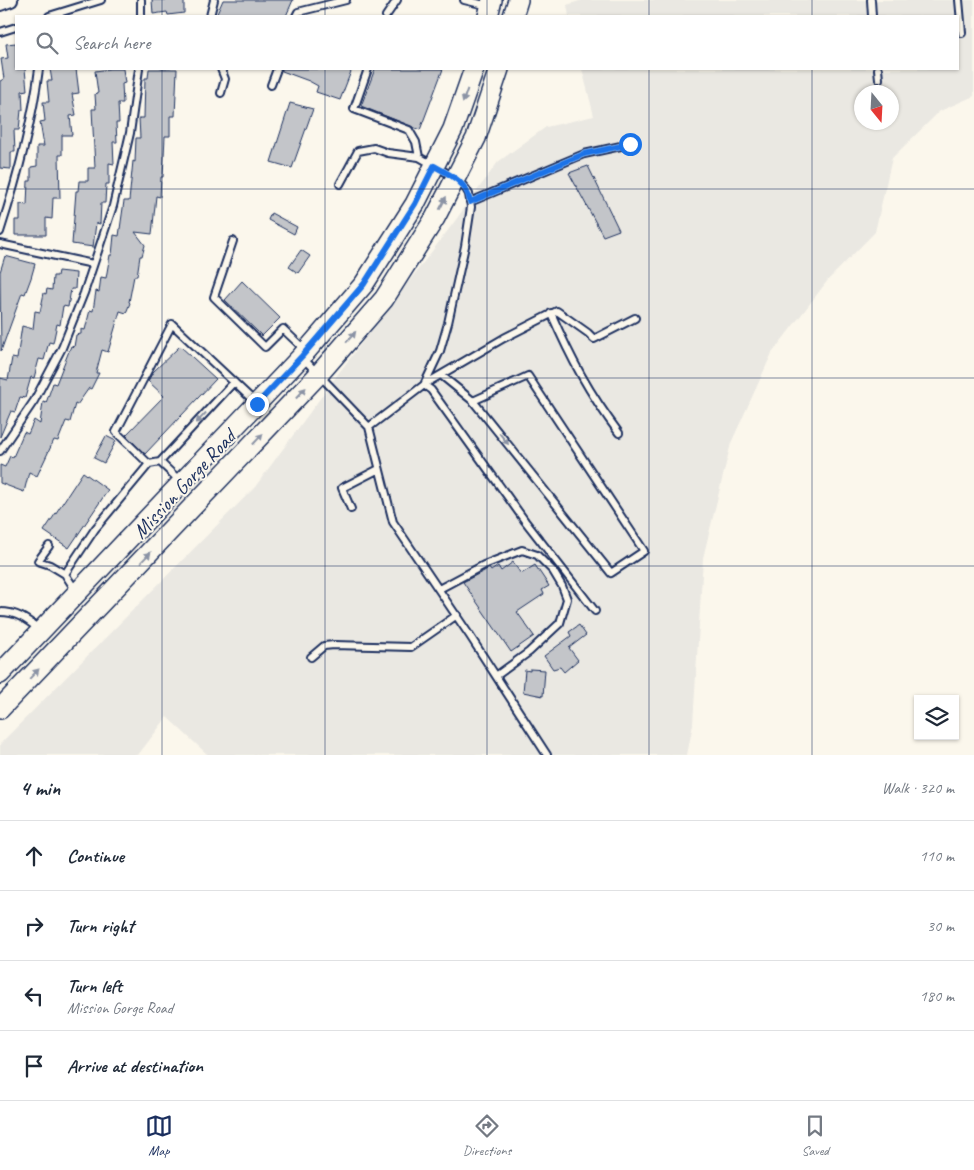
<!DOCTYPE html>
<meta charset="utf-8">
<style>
:root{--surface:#fff;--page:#f6f6f7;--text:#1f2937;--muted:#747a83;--line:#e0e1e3;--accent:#1b2f5e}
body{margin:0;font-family:Caveat,sans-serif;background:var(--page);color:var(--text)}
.controls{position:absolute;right:15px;bottom:15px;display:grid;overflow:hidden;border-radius:0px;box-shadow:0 1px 4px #0004}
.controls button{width:45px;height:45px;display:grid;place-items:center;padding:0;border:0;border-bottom:1px solid var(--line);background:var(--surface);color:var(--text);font:25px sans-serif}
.compass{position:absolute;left:854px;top:85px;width:45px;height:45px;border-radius:50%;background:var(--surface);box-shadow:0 1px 4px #0004;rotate:162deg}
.stop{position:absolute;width:15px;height:15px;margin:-11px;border:4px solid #1a73e8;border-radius:50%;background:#fff}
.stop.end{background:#1a73e8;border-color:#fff;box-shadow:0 1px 5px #0008}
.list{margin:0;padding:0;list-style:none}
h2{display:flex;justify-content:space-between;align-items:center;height:65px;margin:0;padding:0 20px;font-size:21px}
h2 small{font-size:16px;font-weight:400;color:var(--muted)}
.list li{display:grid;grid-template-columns:32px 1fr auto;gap:15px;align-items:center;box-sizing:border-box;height:70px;padding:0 20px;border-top:1px solid var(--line)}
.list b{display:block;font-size:19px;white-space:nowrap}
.list p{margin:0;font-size:16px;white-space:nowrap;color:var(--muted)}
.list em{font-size:16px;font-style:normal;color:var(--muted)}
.icon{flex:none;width:28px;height:28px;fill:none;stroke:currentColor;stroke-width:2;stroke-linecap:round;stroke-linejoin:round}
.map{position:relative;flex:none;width:974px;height:755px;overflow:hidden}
.search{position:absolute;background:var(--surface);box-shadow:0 1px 4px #0004;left:15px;right:15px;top:15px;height:55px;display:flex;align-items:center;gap:12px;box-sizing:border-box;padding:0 18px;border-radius:0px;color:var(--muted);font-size:19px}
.sheet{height:345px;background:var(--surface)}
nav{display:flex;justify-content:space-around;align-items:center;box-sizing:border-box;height:70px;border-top:1px solid var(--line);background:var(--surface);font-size:14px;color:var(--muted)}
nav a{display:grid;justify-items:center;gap:2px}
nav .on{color:var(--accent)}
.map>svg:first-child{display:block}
.built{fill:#eae8e2;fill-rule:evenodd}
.building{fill:#c3c5c9;stroke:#1b2f5e}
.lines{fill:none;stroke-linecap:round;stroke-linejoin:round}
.lane-casing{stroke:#1b2f5e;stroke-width:10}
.street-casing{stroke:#1b2f5e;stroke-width:16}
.primary-casing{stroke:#1b2f5e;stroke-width:22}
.lane{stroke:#fbf7ec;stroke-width:6}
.street{stroke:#fbf7ec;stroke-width:12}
.primary{stroke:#fbf7ec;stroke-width:19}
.oneway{fill:#8b93a5}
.route{stroke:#1a73e8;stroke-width:6}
.grid{fill:none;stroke:#1b2f5e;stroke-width:1;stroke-opacity:0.55}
.labels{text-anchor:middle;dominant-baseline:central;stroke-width:4;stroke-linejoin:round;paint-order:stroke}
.street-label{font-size:21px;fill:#1b2f5e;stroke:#fbf7ec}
</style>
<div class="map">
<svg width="974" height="755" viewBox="0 0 974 755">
<rect width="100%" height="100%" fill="#fbf7ec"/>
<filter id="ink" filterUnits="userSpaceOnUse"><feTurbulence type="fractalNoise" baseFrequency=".02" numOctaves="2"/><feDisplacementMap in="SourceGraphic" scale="10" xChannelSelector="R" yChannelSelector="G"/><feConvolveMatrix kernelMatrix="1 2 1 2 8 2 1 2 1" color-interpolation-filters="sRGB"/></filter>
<g filter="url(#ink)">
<!-- built -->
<path class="built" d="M582 0H974V96L940 111 892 158 875 232 828 280 772 353 731 443 703 558 693 724 687 755H208L167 717 138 755H0V744L255 487 341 370 452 225 498 162 546 127 594 116 582 69H958V16H569L567 5ZM862 92H892V122H862Z"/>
<!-- building -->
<path class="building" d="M152 0H184V13L168 15 167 12 153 14Z
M223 0H293L286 16H216Z
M16 43V69H25L27 90 22 91 23 110H21L19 130H14L15 152H11V169L0 168V81L4 79 1 59 8 58 6 44Z
M50 69H76L79 93 72 94 76 115 70 116 72 135H62V155H59L60 198H53L52 219 46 218V235H15V220H20V204L27 205 28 181H31V167L37 166V146H44L40 122 45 121 43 102H49L47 81H52Z
M110 69H123L125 83 122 84 123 103H118L119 123H116L117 142H113L114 164 109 163V184H106L105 203H101L100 224 96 223 93 247 72 244 76 191H78L79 181H88V168H95L92 109H96L95 94 98 93 95 71Z
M149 69H177L175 116H170V136H165L163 177H161L160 197 156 196 152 234 135 232 145 245 142 256H140L137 276H134L129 302 130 303 126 313 120 311 108 352 102 350 96 373H99L91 389 89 388 77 405 75 404 70 422 66 421 58 441 54 440 37 476 29 472 24 492 0 483V465L5 467 10 456 13 457 24 432 28 434 34 420 40 424 43 402 46 403 53 383 56 384 71 346 74 347 76 335 81 334V329L85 330 90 310 93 311 96 291 99 292 101 277 106 278 110 255H112L114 235 119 236 124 201H129L133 161 135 162 136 138H140L139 118H144L145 78H148Z
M282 69H352L340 100 316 92 318 86 309 81 282 71Z
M375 69H443L420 130 361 106Z
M290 103 313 109 292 168 271 162Z
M588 166 619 230 603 236 569 173Z
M271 213 297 227 294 234 268 220Z
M301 250 310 256 298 273 289 267Z
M5 256 35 264 31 278 25 294 22 293 1 351 0 272Z
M58 271 76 273 75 289H71L68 307 63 306 60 325 57 324 53 343 49 342 44 360 39 359 34 378 31 377 25 398 20 397 15 412 11 411 0 437V378L8 380 12 358 17 359 22 326 33 329 35 311 40 312 44 293 46 294 47 289 52 290 53 276H57Z
M242 281 280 318 262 336 225 300Z
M180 346 216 379 145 454 126 435 164 396 148 381 153 372Z
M106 436 116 441 104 463 94 458Z
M83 472 108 490 69 548 44 531Z
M513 562 521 574 535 565 549 586 542 590 544 594 517 612 534 636 511 652 463 582 486 570 489 568 491 571 498 566 501 571Z
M579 625 586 635 569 648 578 660 564 672 560 667 553 669 544 656 571 636 569 632Z
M530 669 545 670 543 696 523 692 525 670 530 671Z"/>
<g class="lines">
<defs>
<path id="lane" d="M464 0 489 6
M871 0 872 16
M959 0 962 33
M49 16 101 0
M141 16V0
M210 16 214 0
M296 16 298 12 346 0
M386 16 397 0
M0 32 16 27
M368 69 354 109 409 130 416 142 419 157 456 178 466 189 469 194 471 207 465 246 448 323 440 351 424 385
M878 69 879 79
M271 85 277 69
M221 93 225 79 221 69
M340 184 358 151 374 148 388 153 419 157
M470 202 584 154 630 144
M0 232C17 179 32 124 39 69
M233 241 214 297 265 347 283 329 305 350
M0 244 93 264
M551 313C571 359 589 393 619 433
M302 357 369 427 393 522 470 636 547 755
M441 375 473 401 611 573 644 551 528 376 473 401
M425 384 504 338 557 311 588 333 594 339 635 318
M369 427 424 385 431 390 525 521 595 611
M0 451 34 401 62 348 84 293 113 206 130 133 139 69
M160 462 234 382
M149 464 160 462 180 481
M351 509 342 488 379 469
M49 546 38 561 50 565 65 574
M439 589 484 565 522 550 537 555 553 571 562 586 567 599 560 623 529 652 496 676
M76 591 65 574 95 529 149 464 116 432 172 324 256 403
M0 612C17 612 26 619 39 629
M311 657 324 646 334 645 411 647 457 615"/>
<path id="street" d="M0 4 11 0"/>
<path id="primary" d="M488 16 492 0
M513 16 518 0
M0 674 302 356 364 284 415 204 453 129 474 69
M0 709 319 374 384 299 435 218 476 138 499 69"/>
</defs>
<!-- lane casing -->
<use href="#lane" class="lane-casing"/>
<!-- street casing -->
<use href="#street" class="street-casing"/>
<!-- primary casing -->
<use href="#primary" class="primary-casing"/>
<!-- lane -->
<use href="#lane" class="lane"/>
<!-- street -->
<use href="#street" class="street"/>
<!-- primary -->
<use href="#primary" class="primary"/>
</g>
<!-- one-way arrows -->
<defs><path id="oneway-solid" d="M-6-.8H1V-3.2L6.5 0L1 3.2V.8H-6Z" transform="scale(1.25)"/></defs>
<g class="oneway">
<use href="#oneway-solid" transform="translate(465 96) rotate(109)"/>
<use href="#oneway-solid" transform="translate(443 203) rotate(-63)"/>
<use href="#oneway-solid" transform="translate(351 337) rotate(-49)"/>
<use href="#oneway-solid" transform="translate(301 393) rotate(-47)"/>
<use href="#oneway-solid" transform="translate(201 418) rotate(133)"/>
<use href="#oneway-solid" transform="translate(258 439) rotate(-47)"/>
<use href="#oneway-solid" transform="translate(504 439) rotate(51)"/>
<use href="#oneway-solid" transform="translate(146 557) rotate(-46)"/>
<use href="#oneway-solid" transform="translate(34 674) rotate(-46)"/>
</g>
</g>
<g class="lines" filter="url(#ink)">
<!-- route -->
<path class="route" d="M257 404 302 356 364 284 415 204 434 166C451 175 467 182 470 202L584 154 630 144"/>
</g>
<!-- grid -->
<path class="grid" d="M162 0V16M325 0V16M487 0V16M649 0V16M812 0V16M162 69V755M325 69V755M487 69V755M649 69V755M812 69V755M0 189H974M0 378H974M0 566H974"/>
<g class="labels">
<!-- street labels -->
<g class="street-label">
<text transform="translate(184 484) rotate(-47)">Mission Gorge Road</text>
</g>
</g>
</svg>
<div class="controls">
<button><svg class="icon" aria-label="layers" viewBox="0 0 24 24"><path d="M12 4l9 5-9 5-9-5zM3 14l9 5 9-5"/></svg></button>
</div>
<svg class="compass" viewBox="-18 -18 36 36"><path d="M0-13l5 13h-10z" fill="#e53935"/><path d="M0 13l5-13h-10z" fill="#747a83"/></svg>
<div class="stop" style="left:630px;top:144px"></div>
<div class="stop end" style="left:257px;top:404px"></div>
<div class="search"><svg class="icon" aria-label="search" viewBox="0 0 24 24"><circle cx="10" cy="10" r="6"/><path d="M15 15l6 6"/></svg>Search here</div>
</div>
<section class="sheet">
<h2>4 min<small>Walk · 320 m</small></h2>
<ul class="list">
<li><svg class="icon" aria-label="ahead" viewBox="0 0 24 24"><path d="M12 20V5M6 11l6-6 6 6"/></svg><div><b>Continue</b></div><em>110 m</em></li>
<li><svg class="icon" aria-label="right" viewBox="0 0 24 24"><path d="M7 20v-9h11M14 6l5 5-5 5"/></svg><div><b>Turn right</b></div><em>30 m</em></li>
<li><svg class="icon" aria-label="left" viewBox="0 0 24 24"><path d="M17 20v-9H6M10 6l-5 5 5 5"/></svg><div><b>Turn left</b><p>Mission Gorge Road</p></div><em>180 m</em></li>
<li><svg class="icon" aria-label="arrive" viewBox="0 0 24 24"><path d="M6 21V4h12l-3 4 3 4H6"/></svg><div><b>Arrive at destination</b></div></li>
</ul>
</section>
<nav>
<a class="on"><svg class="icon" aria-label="map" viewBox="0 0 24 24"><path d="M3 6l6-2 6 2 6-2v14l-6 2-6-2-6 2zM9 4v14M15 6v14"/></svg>Map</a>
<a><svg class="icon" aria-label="directions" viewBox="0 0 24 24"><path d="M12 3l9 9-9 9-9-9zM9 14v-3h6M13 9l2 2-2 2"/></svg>Directions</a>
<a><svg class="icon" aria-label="saved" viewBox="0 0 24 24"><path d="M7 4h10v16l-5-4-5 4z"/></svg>Saved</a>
</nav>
